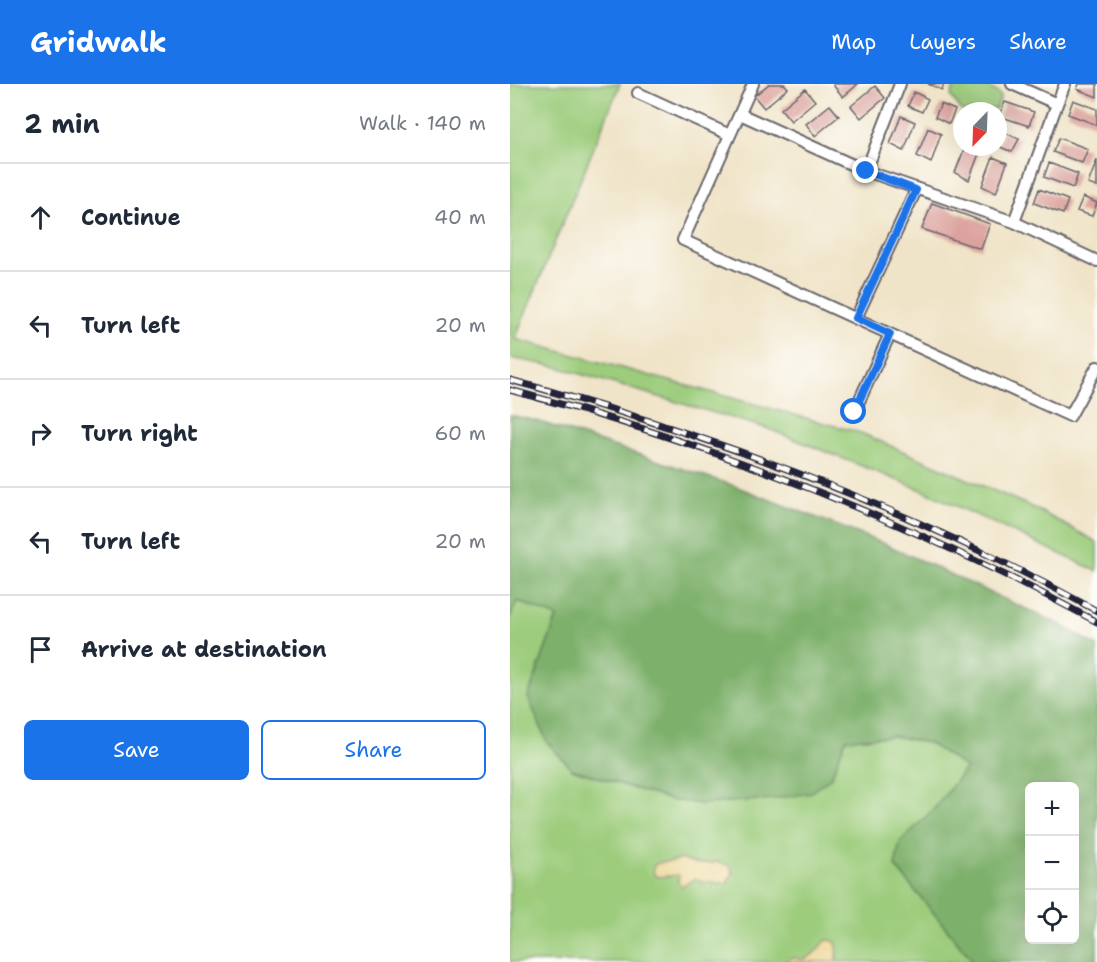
<!DOCTYPE html>
<meta charset="utf-8">
<style>
:root{--surface:#fff;--page:#f2f2f3;--text:#1f2937;--muted:#747a83;--line:#e0e1e3;--accent:#1a73e8}
body{margin:0;font-family:"Shantell Sans",sans-serif;background:var(--page);color:var(--text)}
.controls{position:absolute;right:18px;bottom:18px;display:grid;overflow:hidden;border-radius:9px;box-shadow:0 6px 24px #0002}
.controls button{width:54px;height:54px;display:grid;place-items:center;padding:0;border:0;border-bottom:2px solid var(--line);background:var(--surface);color:var(--text);font:30px sans-serif}
.compass{position:absolute;left:443px;top:18px;width:54px;height:54px;border-radius:50%;background:var(--surface);box-shadow:0 6px 24px #0002;rotate:203deg}
.stop{position:absolute;width:18px;height:18px;margin:-14px;border:4px solid #1a73e8;border-radius:50%;background:#fff}
.stop.end{background:#1a73e8;border-color:#fff;box-shadow:0 2px 6px #0008}
.list{margin:0;padding:0;list-style:none}
h2{display:flex;justify-content:space-between;align-items:center;height:78px;margin:0;padding:0 24px;font-size:26px}
h2 small{font-size:20px;font-weight:400;color:var(--muted)}
.list li{display:grid;grid-template-columns:39px 1fr auto;gap:18px;align-items:center;box-sizing:border-box;height:108px;padding:0 24px;border-top:2px solid var(--line)}
.list b{display:block;font-size:22px;white-space:nowrap}
.list em{font-size:20px;font-style:normal;color:var(--muted)}
.actions{display:flex;gap:12px;padding:18px 24px}
.actions a{flex:1;padding:14px 0;border:2px solid var(--accent);border-radius:9px;text-align:center;font-size:21px;color:var(--accent)}
.actions .main{background:var(--accent);color:#fff}
.icon{flex:none;width:33px;height:33px;fill:none;stroke:currentColor;stroke-width:2;stroke-linecap:round;stroke-linejoin:round}
.map{position:relative;flex:none;width:587px;height:878px;overflow:hidden}
header{display:flex;align-items:center;gap:36px;box-sizing:border-box;height:84px;padding:0 30px;background:var(--accent);color:#fff}
header strong{font-size:28px}
nav{display:flex;gap:33px;margin-inline-start:auto;font-size:21px}
main{display:flex}
aside{flex:1;background:var(--surface)}
.map>svg:first-child{display:block}
.green{fill:#9ccc7b;stroke:#5f775b;stroke-width:1.5}
.forest{fill:#7db06b;stroke:#506953;stroke-width:1.5;fill-rule:evenodd}
.sand{fill:#eeda9e;stroke:#887e6c;stroke-width:1.5}
.building{fill:#dca39e}
.lines{fill:none;stroke-linecap:round;stroke-linejoin:round}
.lane-casing{stroke:#6a666c;stroke-width:14}
.lane{stroke:#fff;stroke-width:10}
.rail-casing{stroke:#22223b;stroke-width:7}
.rail{stroke:#fdfcf7;stroke-width:4.5;stroke-dasharray:14;stroke-linecap:butt}
.route{stroke:#1a73e8;stroke-width:8}
</style>
<header>
<strong>Gridwalk</strong>
<nav><a>Map</a><a>Layers</a><a>Share</a></nav>
</header>
<main>
<aside>
<h2>2 min<small>Walk · 140 m</small></h2>
<ul class="list">
<li><svg class="icon" aria-label="ahead" viewBox="0 0 24 24"><path d="M12 20V5M6 11l6-6 6 6"/></svg><div><b>Continue</b></div><em>40 m</em></li>
<li><svg class="icon" aria-label="left" viewBox="0 0 24 24"><path d="M17 20v-9H6M10 6l-5 5 5 5"/></svg><div><b>Turn left</b></div><em>20 m</em></li>
<li><svg class="icon" aria-label="right" viewBox="0 0 24 24"><path d="M7 20v-9h11M14 6l5 5-5 5"/></svg><div><b>Turn right</b></div><em>60 m</em></li>
<li><svg class="icon" aria-label="left" viewBox="0 0 24 24"><path d="M17 20v-9H6M10 6l-5 5 5 5"/></svg><div><b>Turn left</b></div><em>20 m</em></li>
<li><svg class="icon" aria-label="arrive" viewBox="0 0 24 24"><path d="M6 21V4h12l-3 4 3 4H6"/></svg><div><b>Arrive at destination</b></div></li>
</ul>
<div class="actions"><a class="main">Save</a><a>Share</a></div>
</aside>
<div class="map">
<svg width="587" height="878" viewBox="0 0 587 878">
<rect width="100%" height="100%" fill="#fdfcf7"/>
<filter id="ink" filterUnits="userSpaceOnUse"><feTurbulence type="fractalNoise" baseFrequency=".0167" numOctaves="2"/><feDisplacementMap in="SourceGraphic" scale="12" xChannelSelector="R" yChannelSelector="G"/><feConvolveMatrix kernelMatrix="1 2 1 2 8 2 1 2 1" color-interpolation-filters="sRGB"/></filter>
<filter id="wash" filterUnits="userSpaceOnUse"><feTurbulence type="fractalNoise" baseFrequency=".008" numOctaves="4" result="noise"/><feDisplacementMap in="SourceGraphic" scale="24" xChannelSelector="R" yChannelSelector="G"/><feGaussianBlur stdDeviation="1.35" result="paint"/><feColorMatrix in="noise" values="0 0 0 0 0 0 0 0 0 0 0 0 0 0 0 0 0 1.4 0 .05"/><feComposite in="paint" operator="in"/></filter>
<g filter="url(#wash)">
<rect width="100%" height="100%" fill="#f0e4c8"/>
<!-- green -->
<path class="green" d="M0 0H110L5 255 351 349 524 424 587 458V487L412 406 256 344 43 282 0 274Z
M445 0C464 0 479 0 491 12L486 25 452 27 441 12Z
M6 516 47 533 18 613 62 685 161 716 192 720 321 693 336 655 384 652 419 659 456 684 426 723 391 758 385 782 464 878H0V534Z"/>
<!-- forest -->
<path class="forest" d="M0 331 27 337 222 401 375 460 551 541 587 562V878H464L385 782 390 758 426 723 456 684 419 659 384 652 336 655 321 693 300 709 263 715 192 720 161 716 62 685 37 658 18 613 47 533 7 517 0 534ZM520 702H564V856H520Z"/>
<!-- sand -->
<path class="sand" d="M170 775 188 780 208 778 220 782 223 789 217 799 194 798 185 795 172 802 168 799 169 791 148 793 144 791 143 783C149 775 161 780 170 775Z
M317 856 324 857 327 861V878H277L280 874C284 873 287 875 291 875 301 876 310 862 317 856Z"/>
<g id="blocks">
<!-- building -->
<path class="building" d="M259 0H274L278 4 254 24 244 12Z
M325 0H348L333 13 323 1Z
M418 0H434L432 6Z
M569 0H587V13L567 5Z
M365 2 375 14 351 34 341 22Z
M295 5 305 17 281 37 271 25Z
M404 8 418 15 412 28 398 22Z
M563 16 587 25V41L558 30Z
M495 18 524 28 519 42 489 32Z
M431 20 445 26 439 40 425 33Z
M320 21 329 32 305 52 296 40Z
M391 32 405 38 394 67 380 60Z
M418 44 431 50 421 79 407 72Z
M494 48 509 55 502 68 488 62Z
M549 54 578 65 572 79 543 68Z
M455 63H462L470 67 459 96 445 89Z
M483 73 497 79 486 109 472 102Z
M587 76V103L578 100Z
M539 79 568 90 563 104 534 93Z
M529 105 558 116 553 130 524 119Z
M573 113 587 119 582 132 567 127Z
M422 119 480 140 471 165 412 145Z"/>
</g>
</g>
<g filter="url(#ink)">
<use href="#blocks" fill-opacity="0" stroke="#6a666c" stroke-width="1.5"/>
<g class="lines">
<defs>
<path id="lane" d="M243 0 173 156 560 332 587 283
M502 0 547 20 555 0
M128 9 220 51
M230 30 356 87 504 138 547 20
M356 87 390 0
M504 138 587 177
M346 234 406 106
M344 328 380 250"/>
</defs>
<!-- lane casing -->
<use href="#lane" class="lane-casing"/>
<!-- lane -->
<use href="#lane" class="lane"/>
<defs>
<path id="rail" d="M0 296C203 351 402 425 587 527
M0 306C204 360 401 438 587 538"/>
</defs>
<!-- rail casing -->
<use href="#rail" class="rail-casing"/>
<!-- rail -->
<use href="#rail" class="rail"/>
</g>
</g>
<g class="lines" filter="url(#ink)">
<!-- route -->
<path class="route" d="M344 328 380 250 346 234 406 106 356 87"/>
</g>
</svg>
<div class="controls">
<button>+</button>
<button>−</button>
<button><svg class="icon" aria-label="locate" viewBox="0 0 24 24"><circle cx="12" cy="12" r="6"/><path d="M12 2v4M12 18v4M2 12h4M18 12h4"/></svg></button>
</div>
<svg class="compass" viewBox="-18 -18 36 36"><path d="M0-13l5 13h-10z" fill="#e53935"/><path d="M0 13l5-13h-10z" fill="#747a83"/></svg>
<div class="stop" style="left:344px;top:328px"></div>
<div class="stop end" style="left:356px;top:87px"></div>
</div>
</main>
